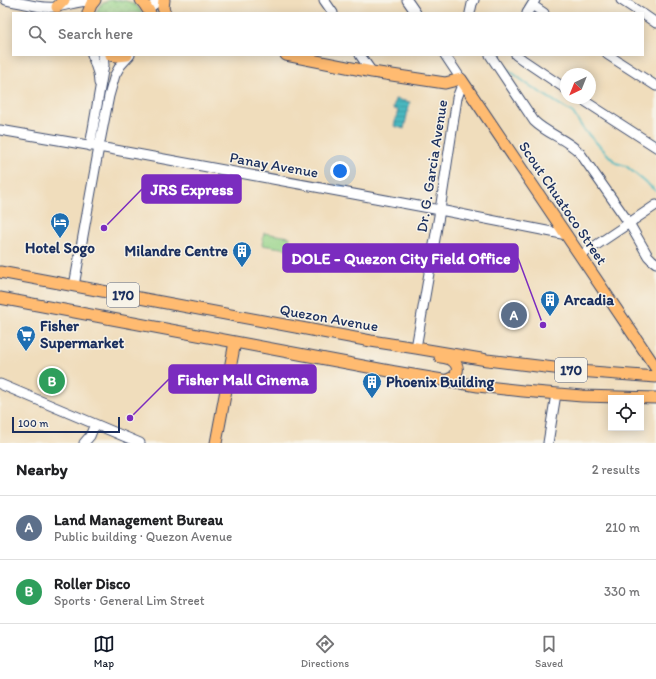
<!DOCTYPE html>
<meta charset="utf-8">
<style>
:root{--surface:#fff;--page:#f2f2f2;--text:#202124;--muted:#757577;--line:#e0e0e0;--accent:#111827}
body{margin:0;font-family:Itim,sans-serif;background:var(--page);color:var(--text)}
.controls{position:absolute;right:12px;bottom:12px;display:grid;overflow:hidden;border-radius:0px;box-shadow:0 2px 10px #0003}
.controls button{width:36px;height:36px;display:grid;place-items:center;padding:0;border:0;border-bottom:1px solid var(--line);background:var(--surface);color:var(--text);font:20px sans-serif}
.compass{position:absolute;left:560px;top:68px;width:36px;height:36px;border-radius:50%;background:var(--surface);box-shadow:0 2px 10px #0003;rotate:223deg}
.scale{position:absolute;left:12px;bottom:10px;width:108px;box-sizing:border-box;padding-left:4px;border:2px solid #1b2f5e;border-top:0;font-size:11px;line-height:14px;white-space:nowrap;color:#1b2f5e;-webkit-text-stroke:3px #f7f3e8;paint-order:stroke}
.you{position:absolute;left:340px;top:171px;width:14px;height:14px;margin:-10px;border:3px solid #fff;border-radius:50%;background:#1a73e8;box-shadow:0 0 0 6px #1a73e833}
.badge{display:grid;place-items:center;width:26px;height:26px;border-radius:50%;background:var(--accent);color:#fff;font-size:13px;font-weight:700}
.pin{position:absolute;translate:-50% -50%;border:2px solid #fff;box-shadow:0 1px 4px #0006}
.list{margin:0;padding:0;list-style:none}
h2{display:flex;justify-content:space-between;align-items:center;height:52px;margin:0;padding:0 16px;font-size:17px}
h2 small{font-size:13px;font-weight:400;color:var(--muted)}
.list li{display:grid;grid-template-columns:26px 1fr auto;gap:12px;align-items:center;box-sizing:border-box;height:64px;padding:0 16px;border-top:1px solid var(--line)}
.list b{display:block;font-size:15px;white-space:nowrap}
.list p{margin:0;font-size:13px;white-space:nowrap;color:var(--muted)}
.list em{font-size:13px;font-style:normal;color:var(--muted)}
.icon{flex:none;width:22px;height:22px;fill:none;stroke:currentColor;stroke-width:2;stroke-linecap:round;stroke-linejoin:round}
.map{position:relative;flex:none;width:656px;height:443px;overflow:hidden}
.search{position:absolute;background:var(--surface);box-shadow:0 2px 10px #0003;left:12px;right:12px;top:12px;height:44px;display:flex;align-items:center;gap:10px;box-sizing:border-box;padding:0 14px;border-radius:0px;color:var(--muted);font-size:15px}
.sheet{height:180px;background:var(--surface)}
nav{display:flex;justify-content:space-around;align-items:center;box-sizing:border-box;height:56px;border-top:1px solid var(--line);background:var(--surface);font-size:11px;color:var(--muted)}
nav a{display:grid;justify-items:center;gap:2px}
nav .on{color:var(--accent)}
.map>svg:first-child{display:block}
.grass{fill:url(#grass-dots);stroke:#588173}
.pitch{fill:#95d388;stroke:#588173}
.water{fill:url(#water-rules);stroke:#32748e}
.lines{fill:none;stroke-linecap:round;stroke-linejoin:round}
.stream{stroke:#49b8bf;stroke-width:2}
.minor-casing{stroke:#3b496c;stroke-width:11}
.major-casing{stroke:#3b496c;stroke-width:13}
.minor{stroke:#fff;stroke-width:9}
.major{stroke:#ffbb71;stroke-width:11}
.labels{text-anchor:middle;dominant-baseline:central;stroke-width:3;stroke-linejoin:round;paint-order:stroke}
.shield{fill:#f7f3e8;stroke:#5d6a87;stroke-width:1}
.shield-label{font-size:14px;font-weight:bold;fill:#1b2f5e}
.street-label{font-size:15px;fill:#1b2f5e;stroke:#f7f3e8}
.poi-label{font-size:15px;font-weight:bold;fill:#1b2f5e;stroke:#f7f3e8;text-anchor:start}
.leader{fill:none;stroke:#7b2cbf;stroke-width:1.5}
.callout-dot{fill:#7b2cbf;stroke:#f7f3e8;stroke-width:1.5}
.callout{fill:#7b2cbf;stroke:#7b2cbf;stroke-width:1.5}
.callout-label{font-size:16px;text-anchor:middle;font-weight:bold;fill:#fff}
</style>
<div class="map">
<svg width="656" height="443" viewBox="0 0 656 443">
<defs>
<pattern id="grass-dots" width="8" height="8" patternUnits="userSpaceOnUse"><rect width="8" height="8" fill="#95d388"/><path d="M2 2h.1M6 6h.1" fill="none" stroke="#80b578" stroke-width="1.8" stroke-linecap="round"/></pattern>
<pattern id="water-rules" width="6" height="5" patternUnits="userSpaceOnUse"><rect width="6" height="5" fill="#49b8bf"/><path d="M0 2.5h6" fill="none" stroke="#3c969e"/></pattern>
</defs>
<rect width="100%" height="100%" fill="#f7f3e8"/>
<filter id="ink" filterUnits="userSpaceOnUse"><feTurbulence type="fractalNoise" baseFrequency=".025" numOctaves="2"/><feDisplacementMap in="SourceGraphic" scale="8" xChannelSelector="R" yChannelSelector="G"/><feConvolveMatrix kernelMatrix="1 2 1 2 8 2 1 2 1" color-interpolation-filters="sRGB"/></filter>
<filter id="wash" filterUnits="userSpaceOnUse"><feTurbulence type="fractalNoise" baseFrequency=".012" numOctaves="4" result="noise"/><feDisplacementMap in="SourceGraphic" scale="16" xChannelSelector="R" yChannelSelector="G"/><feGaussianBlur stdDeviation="0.9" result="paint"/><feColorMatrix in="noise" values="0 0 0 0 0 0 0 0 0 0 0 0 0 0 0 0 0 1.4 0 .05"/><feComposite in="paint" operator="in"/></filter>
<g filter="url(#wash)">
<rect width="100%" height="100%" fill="#f0ddbc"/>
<!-- grass -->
<path class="grass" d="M109 0C123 0 135 0 142 13H96L100 5Z"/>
<!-- pitch -->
<path class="pitch" d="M264 233 290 237 288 249 262 245Z"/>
<!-- water -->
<path class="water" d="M395 99 410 102 404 129 394 126 398 110 393 109Z"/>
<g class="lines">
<!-- stream -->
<path class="stream" d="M501 64 527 84 573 113 584 130 616 163 626 166 656 191"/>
</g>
</g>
<g filter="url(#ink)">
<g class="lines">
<defs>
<path id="minor" d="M6 0C23 3 40 9 56 7 69 5 82 0 94 1
M324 0 333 13
M407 0 416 13
M621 0 641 13
M532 5 544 13
M148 9 160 0
M470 13 472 4 474 0
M527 13 535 0
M643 14 656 23
M92 55 98 73 99 83
M360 55 372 72
M445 55 461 79
M490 55 534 121C547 134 567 139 580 153L629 223 648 256 652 260 656 263
M516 55 523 60 566 89
M608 55 656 86
M580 98 656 147
M0 130 99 147 440 210 567 235
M90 146 104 65 103 55
M580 256 656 205
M74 286 99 147 109 96 115 75 120 66 130 55
M416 348 440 210 457 98 460 90 465 85
M0 384 140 443
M84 443 90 436 95 424
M548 443 556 394"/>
<path id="major" d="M141 0 145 5 150 13
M164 0 163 8 165 13
M57 7 64 0
M88 13 91 5 95 0
M111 55 117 56 127 55
M286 55 372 72 445 83 461 79 656 368
M0 272 371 341 416 348 487 360 579 371 656 377
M0 298 395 372 478 386 523 391 582 396 656 398
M440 357C443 357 447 358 450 359 462 366 458 377 447 380
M216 443 235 342"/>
</defs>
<!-- minor casing -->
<use href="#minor" class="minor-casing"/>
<!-- major casing -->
<use href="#major" class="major-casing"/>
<!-- minor -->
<use href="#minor" class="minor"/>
<!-- major -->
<use href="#major" class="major"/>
</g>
</g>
<!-- icons -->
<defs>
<symbol id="hotel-pin" viewBox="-11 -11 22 30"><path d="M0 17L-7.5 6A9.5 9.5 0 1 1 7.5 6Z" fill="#1f6fb2" stroke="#f7f3e8"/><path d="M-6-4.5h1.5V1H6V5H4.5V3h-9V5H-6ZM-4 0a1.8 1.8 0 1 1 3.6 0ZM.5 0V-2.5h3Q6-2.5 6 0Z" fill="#fff"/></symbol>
<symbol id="building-pin" viewBox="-11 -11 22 30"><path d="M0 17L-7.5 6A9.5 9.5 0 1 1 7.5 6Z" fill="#1f6fb2" stroke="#f7f3e8"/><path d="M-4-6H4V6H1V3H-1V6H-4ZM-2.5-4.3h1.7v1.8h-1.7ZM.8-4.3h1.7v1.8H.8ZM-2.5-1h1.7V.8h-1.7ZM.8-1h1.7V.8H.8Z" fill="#fff"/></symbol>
<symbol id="supermarket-pin" viewBox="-11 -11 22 30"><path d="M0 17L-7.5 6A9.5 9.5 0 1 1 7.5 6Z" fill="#1f6fb2" stroke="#f7f3e8"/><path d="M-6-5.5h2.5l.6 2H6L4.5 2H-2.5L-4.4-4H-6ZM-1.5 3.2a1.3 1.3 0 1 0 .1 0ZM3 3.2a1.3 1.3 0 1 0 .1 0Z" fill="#fff"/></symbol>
</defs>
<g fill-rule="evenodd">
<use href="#hotel-pin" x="49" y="211" width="22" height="30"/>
<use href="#building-pin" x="231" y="240" width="22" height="30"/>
<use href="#building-pin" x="539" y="289" width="22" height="30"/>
<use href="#supermarket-pin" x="15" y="324" width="22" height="30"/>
<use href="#building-pin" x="361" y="371" width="22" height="30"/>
</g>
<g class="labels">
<!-- shield labels -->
<g class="shield">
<rect x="107" y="283" width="32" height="24" rx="3"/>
<rect x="555" y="358" width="32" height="24" rx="3"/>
</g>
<g class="shield-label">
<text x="123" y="295">170</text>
<text x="571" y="370">170</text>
</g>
<!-- street labels -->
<g class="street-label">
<text transform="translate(274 165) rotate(10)">Panay Avenue</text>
<text transform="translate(432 166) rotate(-81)">Dr. G. Garcia Avenue</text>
<text transform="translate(563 203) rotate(56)">Scout Chuatoco Street</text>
<text transform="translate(329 318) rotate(10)">Quezon Avenue</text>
</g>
<!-- poi labels -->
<g class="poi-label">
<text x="60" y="248" text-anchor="middle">Hotel Sogo</text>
<text x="228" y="251" text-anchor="end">Milandre Centre</text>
<text x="564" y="300">Arcadia</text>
<text x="40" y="326">Fisher<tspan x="40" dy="17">Supermarket</tspan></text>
<text x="386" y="382">Phoenix Building</text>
</g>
</g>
<!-- callouts -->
<path class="leader" d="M104 228L142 189M543 325L518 258M130 418L169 379"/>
<g class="callout-dot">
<circle cx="104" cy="228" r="4"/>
<circle cx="543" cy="325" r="4"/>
<circle cx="130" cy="418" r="4"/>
</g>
<g class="callout">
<rect x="142" y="175" width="99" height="28" rx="4"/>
<rect x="283" y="244" width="235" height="28" rx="4"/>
<rect x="169" y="365" width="147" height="28" rx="4"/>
</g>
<g class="callout-label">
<text x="192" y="195">JRS Express</text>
<text x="401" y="264">DOLE - Quezon City Field Office</text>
<text x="243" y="385">Fisher Mall Cinema</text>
</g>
</svg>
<div class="controls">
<button><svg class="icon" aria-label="locate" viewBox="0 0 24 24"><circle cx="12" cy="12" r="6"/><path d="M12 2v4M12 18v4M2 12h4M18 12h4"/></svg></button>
</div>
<svg class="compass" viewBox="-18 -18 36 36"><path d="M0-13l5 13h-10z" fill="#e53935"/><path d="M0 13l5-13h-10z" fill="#757577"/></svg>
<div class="scale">100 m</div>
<div class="you"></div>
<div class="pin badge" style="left:514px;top:315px;background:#5c6f8a">A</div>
<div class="pin badge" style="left:52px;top:381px;background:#2e9e5b">B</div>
<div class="search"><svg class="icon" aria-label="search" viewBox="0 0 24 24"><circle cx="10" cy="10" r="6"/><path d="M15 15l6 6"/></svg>Search here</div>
</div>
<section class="sheet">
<h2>Nearby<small>2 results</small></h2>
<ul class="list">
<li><span class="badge" style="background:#5c6f8a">A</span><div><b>Land Management Bureau</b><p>Public building · Quezon Avenue</p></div><em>210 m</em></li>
<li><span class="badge" style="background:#2e9e5b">B</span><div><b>Roller Disco</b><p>Sports · General Lim Street</p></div><em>330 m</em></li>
</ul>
</section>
<nav>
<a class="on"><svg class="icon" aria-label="map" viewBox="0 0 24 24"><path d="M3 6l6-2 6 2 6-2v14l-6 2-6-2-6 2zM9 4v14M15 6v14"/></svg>Map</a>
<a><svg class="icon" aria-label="directions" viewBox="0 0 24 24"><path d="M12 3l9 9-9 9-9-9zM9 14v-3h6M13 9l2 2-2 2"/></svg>Directions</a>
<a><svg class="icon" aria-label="saved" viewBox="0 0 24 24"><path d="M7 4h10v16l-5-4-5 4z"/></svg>Saved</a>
</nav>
